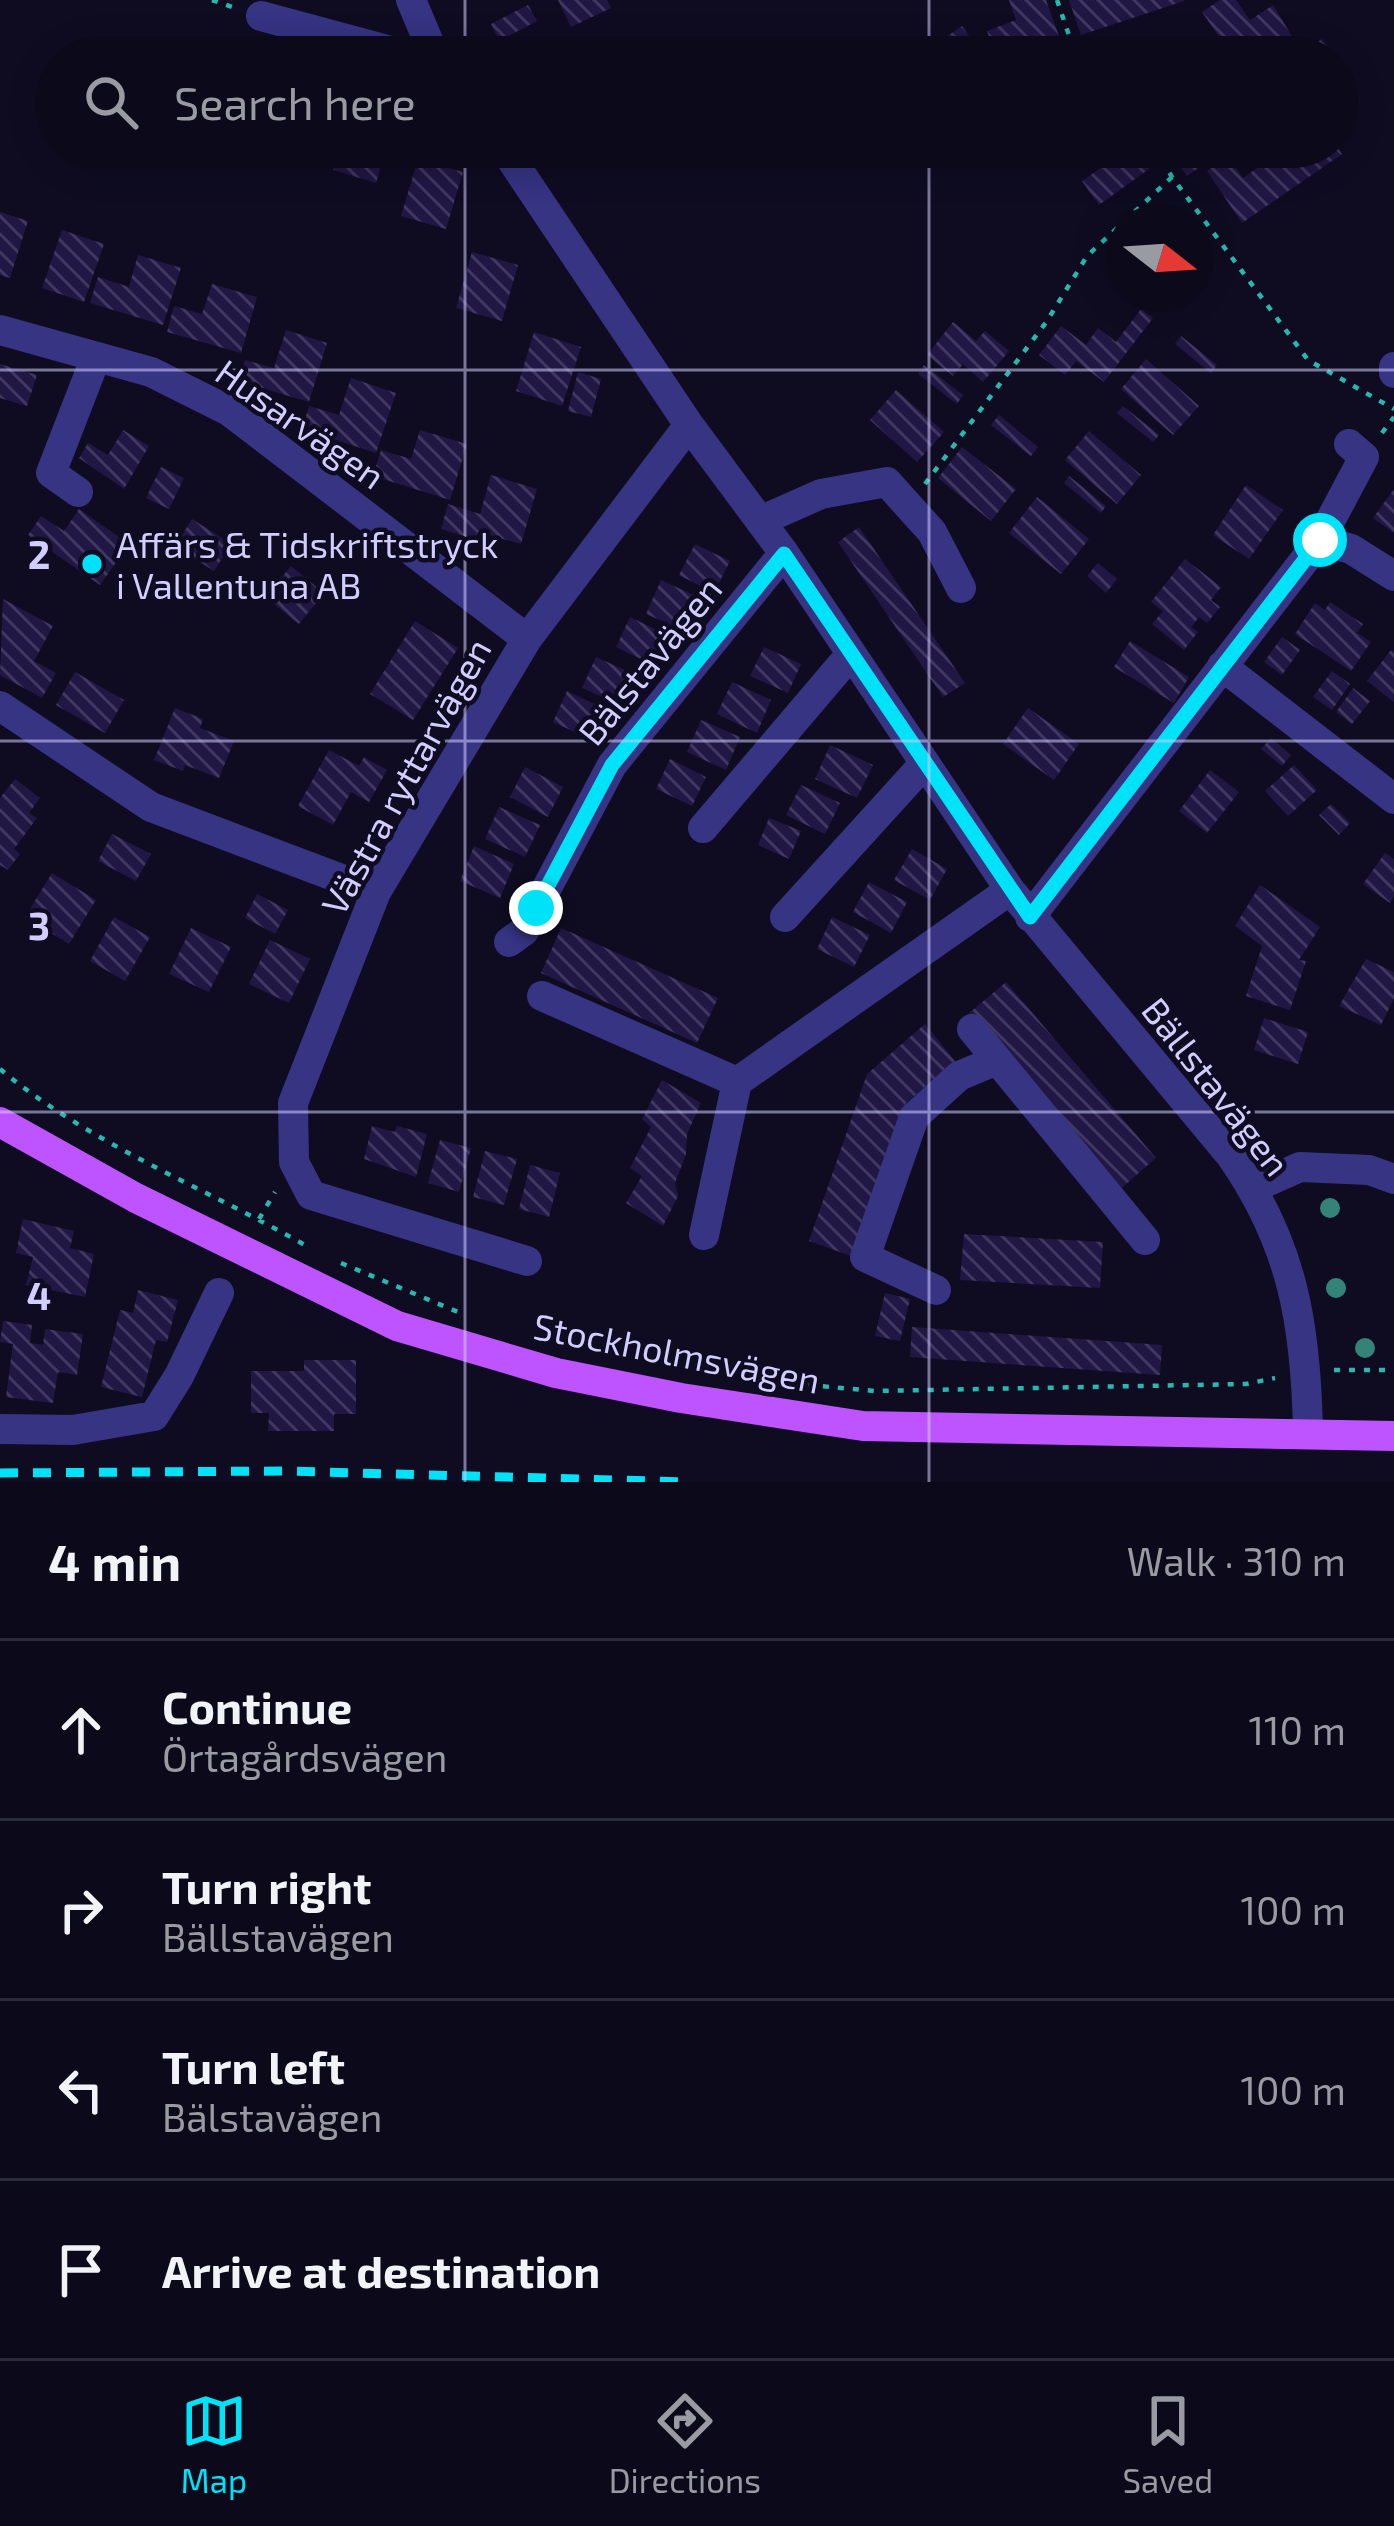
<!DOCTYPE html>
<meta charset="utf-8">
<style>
:root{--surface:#0b091a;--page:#191727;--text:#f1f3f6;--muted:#9a9aa2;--line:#2b2a39;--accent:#00e2f8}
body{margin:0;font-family:"Exo 2",sans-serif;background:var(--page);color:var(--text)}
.compass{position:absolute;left:1106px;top:204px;width:108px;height:108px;border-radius:50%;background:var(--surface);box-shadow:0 6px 30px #0003;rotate:107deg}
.stop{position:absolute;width:36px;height:36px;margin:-27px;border:9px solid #00e2f8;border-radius:50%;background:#fff}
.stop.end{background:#00e2f8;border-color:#fff;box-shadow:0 3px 12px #0008}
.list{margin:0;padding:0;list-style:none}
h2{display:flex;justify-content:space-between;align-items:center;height:156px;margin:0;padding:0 48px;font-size:51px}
h2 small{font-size:39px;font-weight:400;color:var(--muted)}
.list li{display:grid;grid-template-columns:78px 1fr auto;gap:36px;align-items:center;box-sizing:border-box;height:180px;padding:0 48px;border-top:3px solid var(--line)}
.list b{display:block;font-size:45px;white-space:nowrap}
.list p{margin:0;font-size:39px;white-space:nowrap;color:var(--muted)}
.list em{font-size:39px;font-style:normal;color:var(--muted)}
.icon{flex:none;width:66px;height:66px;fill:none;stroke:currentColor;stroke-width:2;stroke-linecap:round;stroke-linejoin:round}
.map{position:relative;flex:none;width:1394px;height:1482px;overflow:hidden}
.search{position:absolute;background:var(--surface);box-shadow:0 6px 30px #0003;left:36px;right:36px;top:36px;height:132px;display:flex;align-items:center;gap:30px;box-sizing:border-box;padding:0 42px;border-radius:66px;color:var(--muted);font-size:45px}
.sheet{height:876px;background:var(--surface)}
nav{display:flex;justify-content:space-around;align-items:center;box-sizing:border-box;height:168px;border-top:3px solid var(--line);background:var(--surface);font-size:33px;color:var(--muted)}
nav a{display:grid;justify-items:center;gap:6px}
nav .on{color:var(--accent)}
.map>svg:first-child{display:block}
.building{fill:url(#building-back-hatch)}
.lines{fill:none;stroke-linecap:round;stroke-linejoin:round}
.path{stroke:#27b9ae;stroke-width:4.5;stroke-dasharray:6 9;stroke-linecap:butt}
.minor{stroke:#363483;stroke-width:30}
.major{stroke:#bd54ff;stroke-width:30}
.rail{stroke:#00e2f8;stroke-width:9;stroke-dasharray:18 15;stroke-linecap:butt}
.tree{fill:#348378}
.route{stroke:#00e2f8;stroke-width:15}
.grid{fill:none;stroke:#d2cdff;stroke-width:3;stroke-opacity:0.55}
.poi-dot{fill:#00e2f8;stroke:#0f0c22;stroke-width:4.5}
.labels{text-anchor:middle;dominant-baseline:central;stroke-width:9;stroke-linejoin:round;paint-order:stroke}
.street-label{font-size:36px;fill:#d2cdff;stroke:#0f0c22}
.poi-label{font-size:36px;fill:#d2cdff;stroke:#0f0c22;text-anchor:start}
.grid-label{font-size:39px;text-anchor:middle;font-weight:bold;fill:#d2cdff;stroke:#0f0c22;stroke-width:9;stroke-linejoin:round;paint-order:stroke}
</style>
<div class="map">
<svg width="1394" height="1482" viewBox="0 0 1394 1482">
<defs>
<pattern id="building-back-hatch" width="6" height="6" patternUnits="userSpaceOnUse" patternTransform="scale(3)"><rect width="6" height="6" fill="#201744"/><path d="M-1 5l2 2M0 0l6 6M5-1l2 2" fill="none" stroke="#403860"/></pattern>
</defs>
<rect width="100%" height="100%" fill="#0f0c22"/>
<!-- building -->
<path class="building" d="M558 0H607L611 8 571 27Z
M1009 0H1046L1059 36 996 57 987 31 1016 20Z
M1069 0H1184V1L1081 35Z
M1220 0H1236L1250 20 1273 5 1302 53 1322 39 1335 57H1260L1255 49 1243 57H1233L1202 12Z
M528 5 537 21 499 41 491 24Z
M962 26 984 57H951L940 41Z
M341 147H387L376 183 333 170Z
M1092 147H1139L1153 166 1099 205 1082 181 1105 165Z
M1166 147H1229L1187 176Z
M1262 147H1337L1342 154 1242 223 1207 171 1228 156 1243 178 1270 159Z
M418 159 463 172 446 229 401 216Z
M0 212 28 221 10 278 0 275Z
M62 230 104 244 84 302 42 288Z
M472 252 518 265 502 321 456 308Z
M138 255 181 268 163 325 90 303 98 277 129 287Z
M212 284 257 297 241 353 167 332 174 306 202 314Z
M1141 309 1153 318 1104 382 1076 361 1065 375 1039 355 1061 326 1086 345 1098 328 1116 342Z
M953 322 976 341 985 331 1009 351 983 382 963 364 953 376 927 355Z
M286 330 327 343 309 402 238 381 245 360 274 368Z
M534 332 581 347 562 406 516 391Z
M1181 336 1217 365 1211 373 1175 344Z
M1146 359 1199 406 1173 435 1121 389Z
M0 364 37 375 27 406 0 398Z
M924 365 963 395 957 404 918 374Z
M578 372 601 379 591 417 568 411Z
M351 378 396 393 376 453 302 429 309 406 339 415Z
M896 390 944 432 917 462 870 420Z
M1123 406 1159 435 1153 442 1117 413Z
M999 415 1038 447 1031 456 991 425Z
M123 430 149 446 124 489 79 458 88 443 108 455Z
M420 430 467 444 450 500 373 476 381 450 411 459Z
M1089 431 1141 475 1117 504 1065 460Z
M962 447 1016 489 991 521 938 478Z
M161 467 184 478 169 509 146 498Z
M491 475 537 489 521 544 478 532 476 540 441 529 448 504 480 514Z
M1069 476 1106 506 1101 513 1064 483Z
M1246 485 1283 510 1249 559 1213 535Z
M1394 489V533L1373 518Z
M1037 497 1089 539 1061 574 1009 533Z
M79 509 129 544 100 585 28 535 41 516 64 531Z
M192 519 231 544 214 571 175 546Z
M859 527 965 683 943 697 838 542Z
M695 544 730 561 714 593 679 575Z
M1185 559 1221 587 1211 600 1220 607 1207 623 1199 617 1191 627 1198 632 1184 650 1152 624 1163 611 1151 602Z
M1098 563 1117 579 1106 593 1087 576Z
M291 566 324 593 299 624 265 597Z
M661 580 700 598 685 631 646 614Z
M3 599 53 626 34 661 56 673 42 698 0 675Z
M1330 602 1363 624 1357 633 1371 642 1351 671 1295 634 1315 603 1325 610Z
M630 617 667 635 653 665 616 647Z
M415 621 458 648 413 720 370 694Z
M1282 637 1300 650 1282 675 1264 662Z
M1130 641 1189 677 1174 703 1114 667Z
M764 647 801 664 788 693 750 676Z
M1391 650 1394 652V702L1367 681Z
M596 657 636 675 622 706 582 688Z
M1332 671 1350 684 1332 710 1313 697Z
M75 672 124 700 105 733 56 705Z
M732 682 771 700 757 733 717 714Z
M1353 688 1370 701 1352 724 1336 712Z
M567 691 605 709 590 739 553 722Z
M175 708 203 719 200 728 234 741 219 778 185 765 183 771 154 760Z
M1028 708 1079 744 1054 780 1003 744Z
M701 720 740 737 726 770 687 752Z
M1271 738 1291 755 1282 766 1261 749Z
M830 745 873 765 857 798 815 779Z
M329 750 359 766 364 757 387 770 369 802 351 792 333 825 298 806Z
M670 759 706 777 692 806 656 789Z
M1294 765 1317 790 1288 816 1265 791Z
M525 767 563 787 548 817 510 797Z
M1210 770 1239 792 1207 833 1179 811Z
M15 779 40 798 29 813 37 818 14 849 20 854 8 870 0 865V798Z
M801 785 840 803 825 834 786 815Z
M1331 804 1350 823 1339 835 1319 815Z
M499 807 540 825 525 857 485 839Z
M769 818 801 831 789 859 758 845Z
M112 834 151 854 136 881 98 861Z
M474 846 514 864 500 898 460 881Z
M912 849 947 869 930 900 894 880Z
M1385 853 1394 859V896L1390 903 1363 884Z
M52 873 96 900 69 944 25 917Z
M869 882 907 902 891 933 853 912Z
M1260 885 1320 927 1299 960 1306 961 1290 1010 1246 996 1262 946 1235 926Z
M257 894 288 910 275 934 245 918Z
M114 917 150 937 125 981 90 961Z
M832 917 870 935 854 967 817 949Z
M191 928 231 947 209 992 169 974Z
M561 928 718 998 697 1043 541 973Z
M270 940 310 959 289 1003 249 984Z
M1366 959 1394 972V998L1381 1025 1339 1006Z
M1006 982 1156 1158 1118 1191 968 1014Z
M1264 1018 1308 1032 1298 1064 1254 1050Z
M925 1024 955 1061 906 1103 854 1257 809 1241 867 1074Z
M662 1080 701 1103 687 1134 686 1154 675 1183 678 1196 663 1226 626 1203 642 1176 630 1168 651 1127 642 1119Z
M372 1126 395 1132 397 1126 427 1134 416 1177 364 1159Z
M440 1140 471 1148 459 1192 428 1183Z
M485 1151 517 1159 504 1205 473 1197Z
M530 1165 560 1173 549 1217 519 1209Z
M23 1219 74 1231 70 1248 94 1254 85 1297 26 1285 33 1257 16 1253Z
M964 1234 1103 1242 1100 1288 960 1280Z
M138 1290 178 1300 167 1342 156 1340 142 1397 101 1387 120 1310 133 1313Z
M885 1293 910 1299 900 1341 875 1336Z
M3 1321 32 1325 30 1343 43 1345 45 1329 83 1334 77 1375 58 1372 53 1403 6 1397 13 1344 0 1342Z
M912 1327 1162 1345 1160 1375 910 1357Z
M304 1360H356V1414H334V1431H268L269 1413H251V1371H304Z"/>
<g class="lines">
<!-- path -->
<path class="path" d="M212 0 235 8
M1057 0 1073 47 1102 57
M1154 147 1172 177 1308 360 1394 409
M1382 433 1394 417
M925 484 1047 321 1087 256 1172 177
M0 1069C91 1145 208 1189 310 1248
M259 1219 275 1192
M341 1263 458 1312
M1334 1370H1394
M808 1385 875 1391 1246 1384 1275 1378"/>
<!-- minor -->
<path class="minor" d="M411 0 435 57
M261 16 413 57
M503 147 689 425 784 553 1010 890 1231 1156C1293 1245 1306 1325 1308 1432
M0 330 151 372 229 411 527 639
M1394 367V373
M78 492 51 473 96 357
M760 521 821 494 887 482 932 532 961 588
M1320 540 1364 457 1349 444
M1222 666 1394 799
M0 706 151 807 376 892
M703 828 851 654
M785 917 925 763
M1030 917 1320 540 1351 549 1394 576
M509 942 524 931 612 765 784 553
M542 996 737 1082 704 1235
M972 1029 1145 1240
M737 1082 1010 890
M1253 1188 1300 1167 1369 1170 1394 1179
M527 1261 311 1195 294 1162 293 1103 376 892 527 639 689 425
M936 1290 865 1257 914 1117 959 1076 997 1060
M0 1429 73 1430 154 1416 179 1376 219 1293"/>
<!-- major -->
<path class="major" d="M0 1122 136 1198 397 1326 556 1373 681 1398 863 1426 1394 1436"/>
<!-- rail -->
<path class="rail" d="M0 1473 284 1471 690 1482"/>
</g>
<!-- trees -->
<g class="tree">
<circle cx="1330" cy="1208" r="10"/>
<circle cx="1336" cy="1288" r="10"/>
<circle cx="1365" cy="1348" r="10"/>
</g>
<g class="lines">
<!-- route -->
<path class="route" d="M536 908 612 765 784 554 1030 917 1320 540"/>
</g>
<!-- grid -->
<path class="grid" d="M465 0V57M929 0V57M465 147V1482M929 147V1482M0 370H1394M0 741H1394M0 1112H1394"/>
<!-- markers -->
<circle class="poi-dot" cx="92" cy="564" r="12"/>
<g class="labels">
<!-- street labels -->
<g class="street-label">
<text transform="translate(301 423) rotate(35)">Husarvägen</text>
<text transform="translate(649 660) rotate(-51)">Bälstavägen</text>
<text transform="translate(405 776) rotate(-61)">Västra ryttarvägen</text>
<text transform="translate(1217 1086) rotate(52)">Bällstavägen</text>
<text transform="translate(677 1352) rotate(11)">Stockholmsvägen</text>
</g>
<!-- poi labels -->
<g class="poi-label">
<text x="116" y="543">Affärs &amp; Tidskriftstryck<tspan x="116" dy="41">i Vallentuna AB</tspan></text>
</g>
</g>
<g class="grid-label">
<text x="39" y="569">2</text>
<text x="39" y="940">3</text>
<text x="39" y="1310">4</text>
</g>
</svg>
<svg class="compass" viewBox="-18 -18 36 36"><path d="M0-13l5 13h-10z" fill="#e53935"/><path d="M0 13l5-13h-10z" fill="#9a9aa2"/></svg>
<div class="stop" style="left:1320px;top:540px"></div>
<div class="stop end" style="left:536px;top:908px"></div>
<div class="search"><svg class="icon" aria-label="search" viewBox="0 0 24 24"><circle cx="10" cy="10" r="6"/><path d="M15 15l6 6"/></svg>Search here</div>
</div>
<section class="sheet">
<h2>4 min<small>Walk · 310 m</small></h2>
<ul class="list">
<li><svg class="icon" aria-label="ahead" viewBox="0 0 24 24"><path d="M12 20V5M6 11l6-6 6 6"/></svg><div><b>Continue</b><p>Örtagårdsvägen</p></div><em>110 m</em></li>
<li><svg class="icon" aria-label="right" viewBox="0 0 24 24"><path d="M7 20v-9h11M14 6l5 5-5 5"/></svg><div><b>Turn right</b><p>Bällstavägen</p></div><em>100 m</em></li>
<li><svg class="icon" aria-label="left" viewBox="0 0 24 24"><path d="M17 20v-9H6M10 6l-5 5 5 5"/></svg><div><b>Turn left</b><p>Bälstavägen</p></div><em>100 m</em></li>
<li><svg class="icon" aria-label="arrive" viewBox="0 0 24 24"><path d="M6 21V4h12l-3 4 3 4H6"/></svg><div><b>Arrive at destination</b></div></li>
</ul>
</section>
<nav>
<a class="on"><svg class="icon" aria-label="map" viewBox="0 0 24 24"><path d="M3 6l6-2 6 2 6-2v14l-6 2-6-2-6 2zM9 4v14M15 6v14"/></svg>Map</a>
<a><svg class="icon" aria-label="directions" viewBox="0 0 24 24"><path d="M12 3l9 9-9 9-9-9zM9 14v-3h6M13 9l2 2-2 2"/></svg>Directions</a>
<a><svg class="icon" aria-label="saved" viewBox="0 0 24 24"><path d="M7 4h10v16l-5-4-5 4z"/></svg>Saved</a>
</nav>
